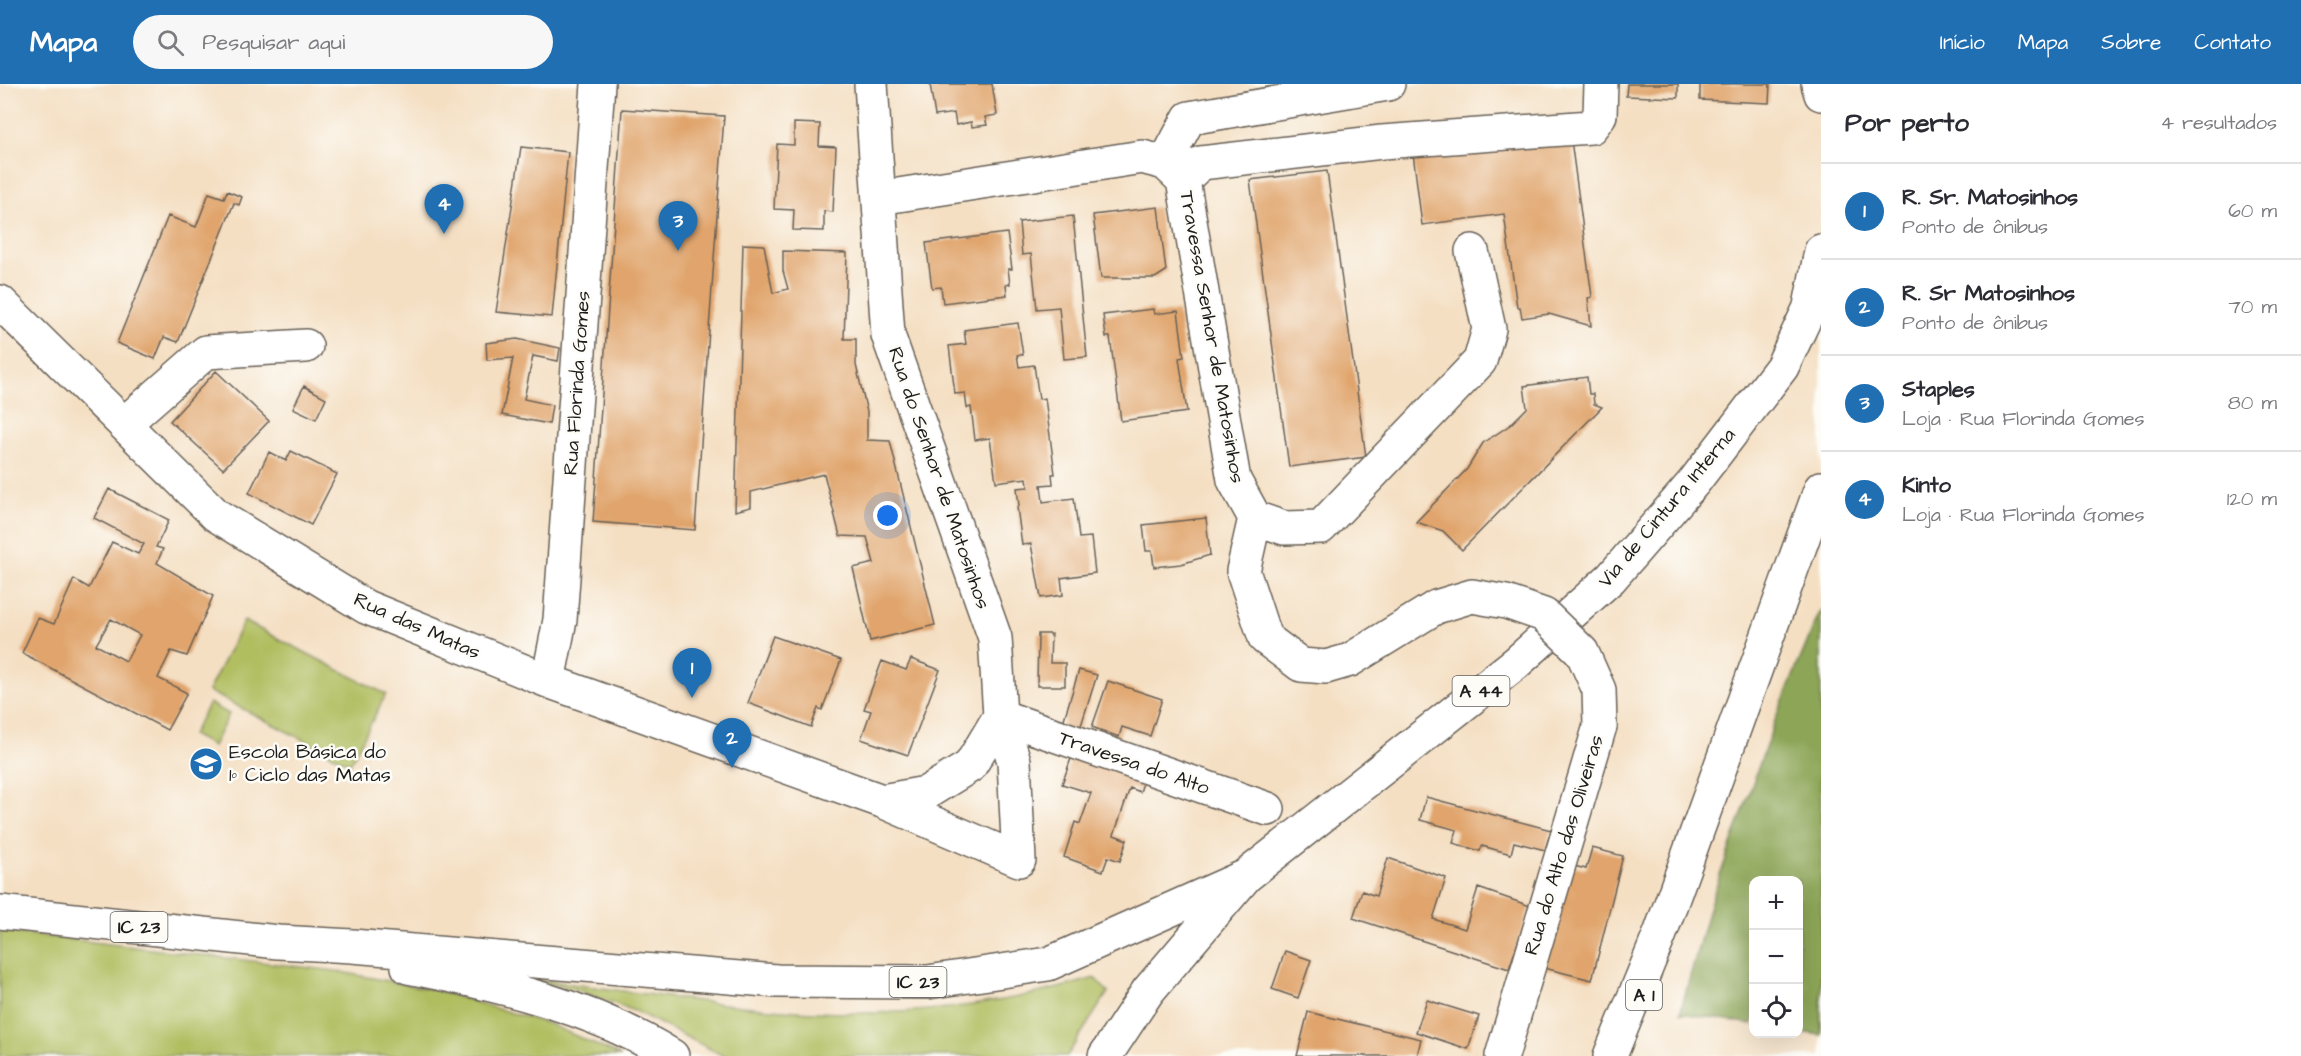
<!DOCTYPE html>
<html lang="pt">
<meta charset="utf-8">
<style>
:root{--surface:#fff;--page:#f7f7f7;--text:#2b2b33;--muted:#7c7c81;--line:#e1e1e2;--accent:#1f6fb2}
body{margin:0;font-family:"Architects Daughter",sans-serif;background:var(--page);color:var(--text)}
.controls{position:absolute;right:18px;bottom:18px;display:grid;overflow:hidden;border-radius:12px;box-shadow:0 6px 24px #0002}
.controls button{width:54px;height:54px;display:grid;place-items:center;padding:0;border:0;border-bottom:2px solid var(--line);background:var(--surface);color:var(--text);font:30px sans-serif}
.you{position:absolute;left:888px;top:432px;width:21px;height:21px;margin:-15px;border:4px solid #fff;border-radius:50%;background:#1a73e8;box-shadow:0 0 0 9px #1a73e833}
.badge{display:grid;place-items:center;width:39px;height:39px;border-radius:50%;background:var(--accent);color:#fff;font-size:20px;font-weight:700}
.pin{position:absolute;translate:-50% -50px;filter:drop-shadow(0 2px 3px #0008)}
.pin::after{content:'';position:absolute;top:32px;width:21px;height:18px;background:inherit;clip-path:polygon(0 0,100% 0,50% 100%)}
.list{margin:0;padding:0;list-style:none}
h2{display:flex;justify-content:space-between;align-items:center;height:78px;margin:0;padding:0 24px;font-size:26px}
h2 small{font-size:20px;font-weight:400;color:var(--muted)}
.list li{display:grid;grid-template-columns:39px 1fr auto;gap:18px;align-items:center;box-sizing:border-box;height:96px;padding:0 24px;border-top:2px solid var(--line)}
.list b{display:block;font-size:22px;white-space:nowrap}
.list p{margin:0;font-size:20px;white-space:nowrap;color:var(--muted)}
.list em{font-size:20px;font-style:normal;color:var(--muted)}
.icon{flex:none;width:33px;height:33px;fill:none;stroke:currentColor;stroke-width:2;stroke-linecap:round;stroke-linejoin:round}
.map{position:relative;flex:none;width:1821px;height:972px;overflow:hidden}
header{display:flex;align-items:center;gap:36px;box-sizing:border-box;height:84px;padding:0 30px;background:var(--accent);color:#fff}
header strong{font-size:28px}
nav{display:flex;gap:33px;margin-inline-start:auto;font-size:21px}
.search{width:420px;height:54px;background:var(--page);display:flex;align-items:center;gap:15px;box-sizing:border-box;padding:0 21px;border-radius:33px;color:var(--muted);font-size:22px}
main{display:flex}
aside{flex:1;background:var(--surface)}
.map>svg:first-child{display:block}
.green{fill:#b1be60;stroke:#666d3e;stroke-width:1.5}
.forest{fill:#8ca556;stroke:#546039;stroke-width:1.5}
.building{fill:#e0a46c;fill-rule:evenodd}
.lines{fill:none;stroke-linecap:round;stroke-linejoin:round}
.minor-casing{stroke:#686056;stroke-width:36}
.highway-casing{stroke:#686056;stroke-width:36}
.minor{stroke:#fff;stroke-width:33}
.highway{stroke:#fff;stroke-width:33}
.minor-bridge-casing{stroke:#686056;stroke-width:36;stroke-linecap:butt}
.minor-bridge{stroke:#fff;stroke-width:33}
.labels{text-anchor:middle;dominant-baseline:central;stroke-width:5;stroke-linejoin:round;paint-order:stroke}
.shield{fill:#fdfcf7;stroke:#605f5e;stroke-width:1.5}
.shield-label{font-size:18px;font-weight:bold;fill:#1c1c1c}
.street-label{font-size:20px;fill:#1c1c1c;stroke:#fdfcf7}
.poi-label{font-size:20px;fill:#1c1c1c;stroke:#fdfcf7;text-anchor:start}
</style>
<header>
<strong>Mapa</strong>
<div class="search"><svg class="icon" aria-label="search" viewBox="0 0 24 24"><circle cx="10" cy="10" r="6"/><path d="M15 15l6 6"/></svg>Pesquisar aqui</div>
<nav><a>Início</a><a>Mapa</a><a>Sobre</a><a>Contato</a></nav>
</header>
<main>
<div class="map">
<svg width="1821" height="972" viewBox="0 0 1821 972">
<rect width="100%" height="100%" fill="#fdfcf7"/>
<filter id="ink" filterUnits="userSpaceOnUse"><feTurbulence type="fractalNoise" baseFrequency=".0167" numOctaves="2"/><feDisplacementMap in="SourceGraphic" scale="12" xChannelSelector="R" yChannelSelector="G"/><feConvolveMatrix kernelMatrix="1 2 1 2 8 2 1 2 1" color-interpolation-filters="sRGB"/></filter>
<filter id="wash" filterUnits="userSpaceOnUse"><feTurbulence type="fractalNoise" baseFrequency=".008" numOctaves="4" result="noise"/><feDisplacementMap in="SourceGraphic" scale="24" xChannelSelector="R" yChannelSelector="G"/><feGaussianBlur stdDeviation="1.35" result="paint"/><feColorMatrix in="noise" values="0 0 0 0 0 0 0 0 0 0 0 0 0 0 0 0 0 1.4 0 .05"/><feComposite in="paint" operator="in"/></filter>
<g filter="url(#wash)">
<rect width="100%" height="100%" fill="#f4dfc3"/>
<!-- green -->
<path class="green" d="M244 537 386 610 350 680 208 607Z
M209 619 229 630 213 662 192 651Z
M0 847 336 887 435 906 549 940 621 972H0Z
M510 892C610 904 712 922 812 928 907 933 1004 921 1095 894L1108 908 1067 972H724L637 928 578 906Z"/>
<!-- forest -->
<path class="forest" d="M1821 525V951L1799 948 1798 796H1754L1753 940 1680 929 1711 817 1778 628Z"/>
<g id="blocks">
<!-- building -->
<path class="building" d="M930 0H992L997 31 985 33 987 41 972 43 971 38 956 41 954 29 935 32Z
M1627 0H1678V14L1626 12Z
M1700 0H1770L1769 19 1700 16Z
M622 25 724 32 695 446 593 438Z
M794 39 820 40 819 62 836 63 833 128 824 127V147L793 146 794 126 774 125 777 60 794 61Z
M1571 56 1592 213 1588 214 1591 242 1549 230 1522 234 1520 223H1517L1504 130 1422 141 1413 69Z
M521 63 568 68 552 233 496 228Z
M1327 87 1366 373 1289 383 1250 96Z
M227 107 242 113 239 121 234 119 178 258 164 253 155 275 117 259 168 132 196 143 209 109 224 114Z
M1158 123 1166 187 1155 194H1101L1093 131Z
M1073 132 1087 273 1064 275 1059 223 1037 225 1031 170 1022 171 1019 138Z
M1007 149 1012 185H1008L1010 200 1006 201 1007 211 943 219 941 203 932 204 926 159Z
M743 160 764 161 773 209 788 205 783 187V167L847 169 844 255H856V281L867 328V356L890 357 935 541 870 557 853 484 874 479 867 453 840 452 824 390 751 408V423L735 427Z
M1153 225 1154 230 1178 227 1184 273 1179 274 1187 328 1121 337 1110 253H1106L1103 231Z
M1018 239 1023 271H1017L1019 283 1034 281 1039 315 1045 314 1055 390H1052L1053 400 1041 401 1043 418 1074 414 1079 454 1091 453 1095 489 1061 494 1063 511 1041 514 1031 460 1022 461 1017 423 1019 422 1017 404 1028 403 1027 394 996 398 990 354 975 356 971 323 967 324 965 309 955 310 949 262 966 260 964 246Z
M517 255 560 264 558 277 533 272 524 315 552 321 549 340 502 331 513 274 487 276 486 259Z
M216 287 269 337 223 385 170 337Z
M1587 293 1589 310H1593L1594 320 1602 323 1462 466 1443 447 1416 438 1467 385 1483 359 1510 341 1527 324 1524 302Z
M304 302 326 314 316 335 293 324Z
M291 367 337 390 311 441 249 409 269 368 286 377Z
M109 405 169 436 156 463 163 465 157 479 213 512 187 572 171 567 158 594 187 609 167 646 22 569 38 534 54 540 74 495 89 504 112 458 138 470 144 460 94 434ZM111 535 140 551 126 577 96 561Z
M1206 434 1210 471 1181 480 1154 483 1152 467H1146L1143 441Z
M1038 550H1051L1050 579H1065V602H1037Z
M773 552 841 576 822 626 818 624 811 643 748 619Z
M911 575 940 586 908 671 861 655 871 627 864 625 882 577 906 586Z
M1079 586 1097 591 1078 651 1061 645Z
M1108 597 1162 615 1150 652 1122 643 1119 653 1092 643Z
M1074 666 1146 690 1140 708 1130 704 1114 751 1127 756 1120 777 1108 773 1103 787 1064 773 1075 738 1080 740 1091 709 1062 700Z
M1426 713 1551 746 1545 766 1514 758 1511 770 1482 762 1480 767 1453 759 1457 746 1420 736Z
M1592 764 1623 772 1592 896 1544 884 1570 781 1586 785Z
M1388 774 1446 794 1433 835 1465 845 1478 804 1530 822 1509 885 1353 834 1362 807 1376 812Z
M1285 867 1311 876 1298 914 1272 905Z
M1427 916 1479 932 1468 965 1416 948Z
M1308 928 1421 955 1417 972H1297Z"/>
</g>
</g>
<g filter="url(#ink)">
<use href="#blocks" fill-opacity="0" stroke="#686056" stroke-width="1.5"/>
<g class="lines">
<defs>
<path id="minor" d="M871 0 888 251 995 554 1000 632 970 682 926 709 882 717
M1165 79 1189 34 1388 0
M1183 96 1201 79 1382 58 1591 43 1600 31 1601 0
M879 114 1142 73 1165 79 1183 96 1234 396 1255 434
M0 218 216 431 366 523 548 597 882 717 1019 776 1014 677 1000 632
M124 340 206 268 306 262
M1255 434 1284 444 1321 443 1480 277 1489 245 1472 167
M1255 434 1243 487 1265 554 1301 581 1326 583 1350 576 1436 523
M548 597 560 536 598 0
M1000 632 1268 725
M1502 972 1600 642"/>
<path id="highway" d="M1818 0 1821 10
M1810 222 1821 167
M0 828 278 858 352 862 777 897 928 898 1048 880 1246 792
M408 883C497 900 594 923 672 972
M1105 972 1148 907 1246 792 1516 579 1611 494 1694 398 1782 283 1821 200
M1610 972 1660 850 1821 404"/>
</defs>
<!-- minor casing -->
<use href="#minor" class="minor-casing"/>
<!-- highway casing -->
<use href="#highway" class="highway-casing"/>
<!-- minor -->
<use href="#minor" class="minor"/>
<!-- highway -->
<use href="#highway" class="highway"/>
<defs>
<path id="minor-bridge" d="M1436 523 1472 512 1506 518 1544 531 1582 568 1599 606 1600 642"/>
</defs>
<!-- minor-bridge casing -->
<use href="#minor-bridge" class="minor-bridge-casing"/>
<!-- minor-bridge -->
<use href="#minor-bridge" class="minor-bridge"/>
</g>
</g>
<!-- icons -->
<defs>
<symbol id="school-disc" viewBox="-11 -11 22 22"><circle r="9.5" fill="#1f6fb2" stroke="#fdfcf7"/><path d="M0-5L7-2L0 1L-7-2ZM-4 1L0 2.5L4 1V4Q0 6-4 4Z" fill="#fff"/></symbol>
</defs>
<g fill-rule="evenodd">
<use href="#school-disc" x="187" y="661" width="38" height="38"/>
</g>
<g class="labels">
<!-- shield labels -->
<g class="shield">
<rect x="1452.5" y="592" width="57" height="30" rx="4.5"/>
<rect x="110.5" y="828" width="57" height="30" rx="4.5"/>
<rect x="889.5" y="883" width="57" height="30" rx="4.5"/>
<rect x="1626" y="896" width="36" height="30" rx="4.5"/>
</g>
<g class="shield-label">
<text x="1481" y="607">A 44</text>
<text x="139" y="843">IC 23</text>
<text x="918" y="898">IC 23</text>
<text x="1644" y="911">A 1</text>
</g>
<!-- street labels -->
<g class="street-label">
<text transform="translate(1212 253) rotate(80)">Travessa Senhor de Matosinhos</text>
<text transform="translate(577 299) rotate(-86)">Rua Florinda Gomes</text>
<text transform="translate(939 394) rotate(71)">Rua do Senhor de Matosinhos</text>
<text transform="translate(1667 424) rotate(-50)">Via de Cintura Interna</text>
<text transform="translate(417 542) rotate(24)">Rua das Matas</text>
<text transform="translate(1134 679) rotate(19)">Travessa do Alto</text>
<text transform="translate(1564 761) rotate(-73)">Rua do Alto das Oliveiras</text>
</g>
<!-- poi labels -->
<g class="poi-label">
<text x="229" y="668">Escola Básica do<tspan x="229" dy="23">1º Ciclo das Matas</tspan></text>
</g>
</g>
</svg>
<div class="controls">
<button>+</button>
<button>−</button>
<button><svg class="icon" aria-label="locate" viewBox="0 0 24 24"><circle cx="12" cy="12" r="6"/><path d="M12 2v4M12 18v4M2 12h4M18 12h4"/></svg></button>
</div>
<div class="you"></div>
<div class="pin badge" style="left:692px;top:614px">1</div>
<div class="pin badge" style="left:732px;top:684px">2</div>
<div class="pin badge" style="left:678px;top:167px">3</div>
<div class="pin badge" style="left:444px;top:150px">4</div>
</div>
<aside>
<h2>Por perto<small>4 resultados</small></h2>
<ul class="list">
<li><span class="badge">1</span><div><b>R. Sr. Matosinhos</b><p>Ponto de ônibus</p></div><em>60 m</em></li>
<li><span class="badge">2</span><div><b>R. Sr Matosinhos</b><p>Ponto de ônibus</p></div><em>70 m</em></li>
<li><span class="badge">3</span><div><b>Staples</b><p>Loja · Rua Florinda Gomes</p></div><em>80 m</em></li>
<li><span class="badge">4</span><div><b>Kinto</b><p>Loja · Rua Florinda Gomes</p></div><em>120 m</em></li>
</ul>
</aside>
</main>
